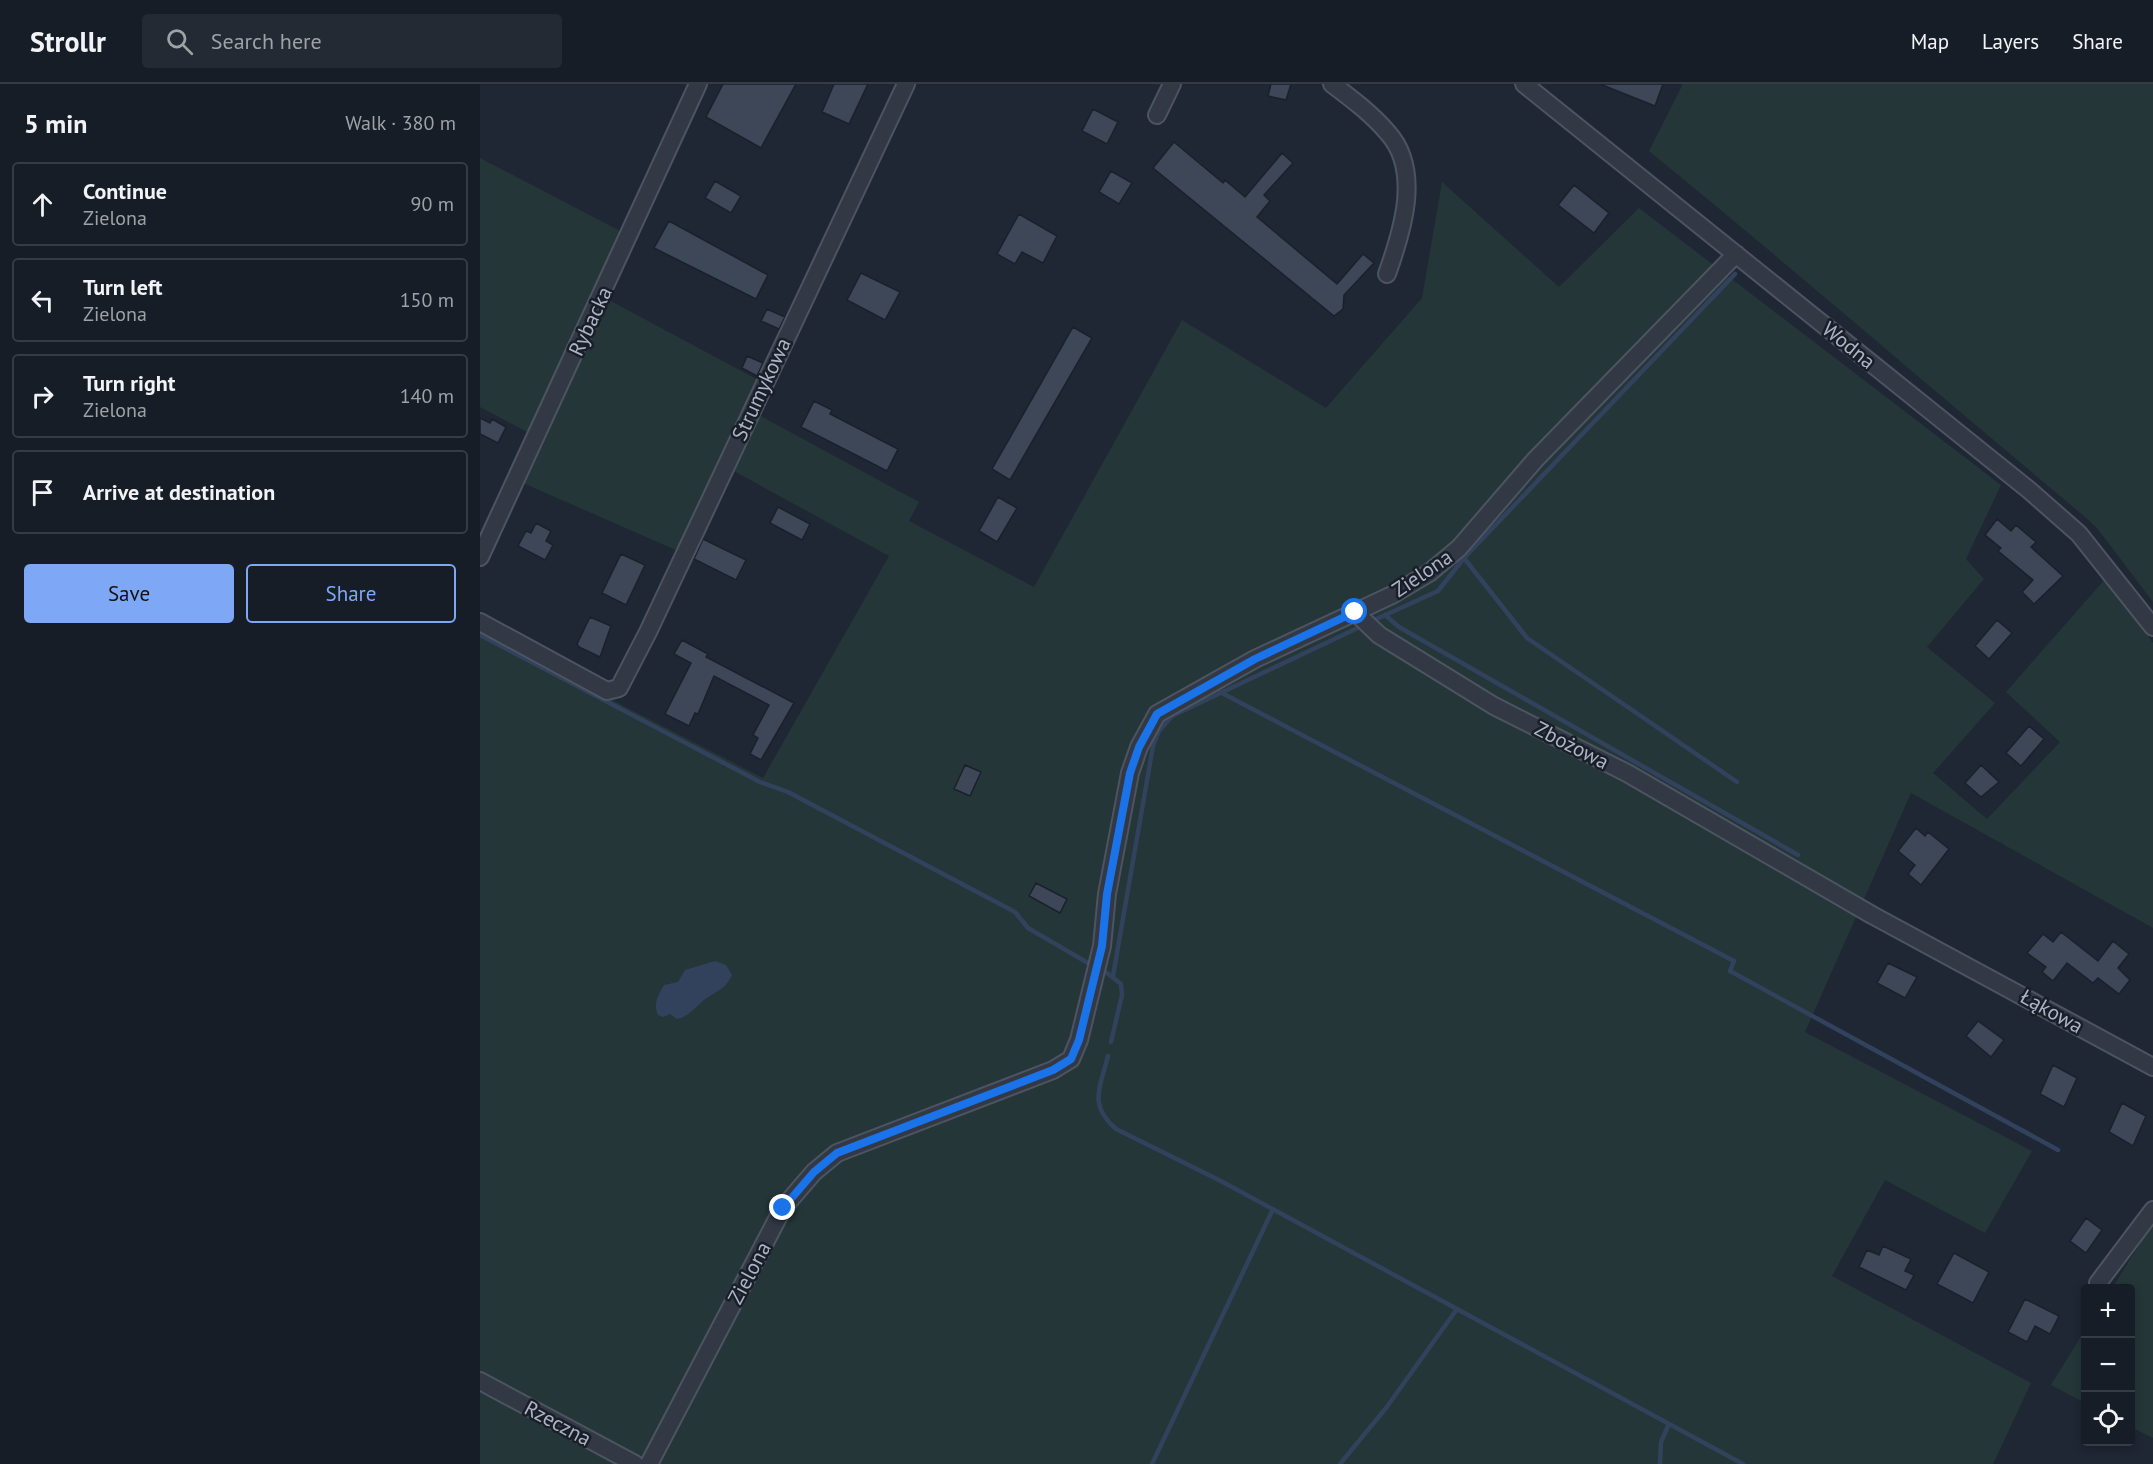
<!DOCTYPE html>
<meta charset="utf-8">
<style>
:root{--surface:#171d27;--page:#242a33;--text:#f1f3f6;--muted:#9ea2a7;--line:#363b44;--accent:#7ea8f5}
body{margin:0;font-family:"PT Sans",sans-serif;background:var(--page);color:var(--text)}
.controls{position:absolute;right:18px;bottom:18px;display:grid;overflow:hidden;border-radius:6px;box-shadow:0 3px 9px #0003}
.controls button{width:54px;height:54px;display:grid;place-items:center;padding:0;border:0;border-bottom:2px solid var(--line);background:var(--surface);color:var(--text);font:30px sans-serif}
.stop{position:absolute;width:18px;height:18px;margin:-14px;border:4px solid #1a73e8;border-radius:50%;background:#fff}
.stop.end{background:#1a73e8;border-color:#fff;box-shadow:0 2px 6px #0008}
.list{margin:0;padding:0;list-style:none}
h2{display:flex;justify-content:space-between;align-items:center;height:78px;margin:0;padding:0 24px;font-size:26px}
h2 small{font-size:20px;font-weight:400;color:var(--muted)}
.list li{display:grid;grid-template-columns:39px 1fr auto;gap:18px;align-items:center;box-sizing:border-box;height:84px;margin:0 12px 12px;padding:0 12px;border:2px solid var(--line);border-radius:6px}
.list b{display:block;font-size:22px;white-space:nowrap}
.list p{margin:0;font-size:20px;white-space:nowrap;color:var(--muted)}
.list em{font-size:20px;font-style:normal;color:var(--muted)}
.actions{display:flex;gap:12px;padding:18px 24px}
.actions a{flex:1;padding:14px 0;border:2px solid var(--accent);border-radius:6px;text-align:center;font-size:21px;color:var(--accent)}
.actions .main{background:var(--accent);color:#111}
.icon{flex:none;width:33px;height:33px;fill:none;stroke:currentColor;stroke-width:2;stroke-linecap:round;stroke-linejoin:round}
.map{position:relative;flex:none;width:1673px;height:1380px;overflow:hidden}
header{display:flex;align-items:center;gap:36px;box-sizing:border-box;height:84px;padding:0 30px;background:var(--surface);border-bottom:2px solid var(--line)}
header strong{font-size:28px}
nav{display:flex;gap:33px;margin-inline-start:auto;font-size:21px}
.search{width:420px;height:54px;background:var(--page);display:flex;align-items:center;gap:15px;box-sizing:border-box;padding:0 21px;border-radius:6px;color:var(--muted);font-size:22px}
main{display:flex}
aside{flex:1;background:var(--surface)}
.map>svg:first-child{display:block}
.green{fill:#243638}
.water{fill:#32425c}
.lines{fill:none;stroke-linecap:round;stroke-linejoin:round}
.stream{stroke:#32425c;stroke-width:4.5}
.building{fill:#3d4757;stroke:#1a212c;stroke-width:1.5}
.minor-casing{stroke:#4d5461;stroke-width:20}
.minor{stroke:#323945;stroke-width:16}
.route{stroke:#1a73e8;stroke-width:8}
.labels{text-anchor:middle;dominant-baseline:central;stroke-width:5;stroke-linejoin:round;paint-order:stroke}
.street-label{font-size:21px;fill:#acb4c3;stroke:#181f29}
</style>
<header>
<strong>Strollr</strong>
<div class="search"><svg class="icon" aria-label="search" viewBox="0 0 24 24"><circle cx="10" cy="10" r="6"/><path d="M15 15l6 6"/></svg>Search here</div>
<nav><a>Map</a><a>Layers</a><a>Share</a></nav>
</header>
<main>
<aside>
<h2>5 min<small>Walk · 380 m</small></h2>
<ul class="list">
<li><svg class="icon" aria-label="ahead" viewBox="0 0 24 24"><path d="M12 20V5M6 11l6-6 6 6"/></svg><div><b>Continue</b><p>Zielona</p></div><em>90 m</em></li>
<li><svg class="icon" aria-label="left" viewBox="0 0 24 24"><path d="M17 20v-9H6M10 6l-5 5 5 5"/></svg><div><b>Turn left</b><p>Zielona</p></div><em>150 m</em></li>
<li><svg class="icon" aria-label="right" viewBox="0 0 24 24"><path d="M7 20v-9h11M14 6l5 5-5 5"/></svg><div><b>Turn right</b><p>Zielona</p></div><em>140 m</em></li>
<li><svg class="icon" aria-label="arrive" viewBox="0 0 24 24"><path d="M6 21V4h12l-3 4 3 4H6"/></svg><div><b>Arrive at destination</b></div></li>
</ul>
<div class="actions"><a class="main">Save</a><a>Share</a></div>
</aside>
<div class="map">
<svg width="1673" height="1380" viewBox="0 0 1673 1380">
<rect width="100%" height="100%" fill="#1f2734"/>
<!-- green -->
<path class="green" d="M1203 0H1673V518L1617 444 1604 432C1459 311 1316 187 1169 67Z
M0 74 142 148 49 349 0 323Z
M962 98 1079 203 1159 124 1521 401 1486 475 1504 495 1447 563 1515 619 1453 689 1507 735 1580 658 1526 608 1625 495 1673 559V844L1431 709 1325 948 1552 1067 1505 1149 1405 1096 1352 1192 1551 1299 1513 1380H0V543L136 618 283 694 409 472 252 386 277 330 439 418 429 437 554 503 702 236 846 324 942 214Z
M127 215 280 297 198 467 43 399Z
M1673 1139V1354L1651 1343 1650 1204H1632Z
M1605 1246V1319L1571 1301Z"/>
<!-- water -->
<path class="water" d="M235 877 246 881 252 891C245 906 236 907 224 916 215 923 210 932 197 935L190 930 183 933 178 931C173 919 178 912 184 901L198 898 205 886Z"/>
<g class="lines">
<!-- stream -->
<path class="stream" d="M984 474 1047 554 1257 698
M905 531 919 543 1318 771
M892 537 958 507 984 474 1255 190
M0 551 280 698 308 708 535 828 548 844 608 879
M740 608 1254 877 1250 887 1578 1066
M627 889 641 900 642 911 631 958
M633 892 673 662 679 647 692 632 884 541
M628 972C620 1004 608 1021 636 1045L739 1096 1263 1380
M672 1380 793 1125
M860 1380 906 1324 977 1225
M1180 1380 1181 1358 1189 1340"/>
</g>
<!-- building -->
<path class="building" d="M243 0H316L281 64 226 33Z
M354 0H388L369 40 342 28Z
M791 0H811L806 16 788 12Z
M1120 0H1183L1175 22Z
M613 25 638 38 627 60 602 47Z
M694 58 743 99 745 96 765 113 802 69 813 79 784 111 790 117 777 133 857 200 883 170 894 179 864 211 863 225 854 232 673 84Z
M631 87 652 99 639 120 619 108Z
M235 97 261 112 251 129 225 114Z
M1094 101 1129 129 1114 149 1078 121Z
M539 130 577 152 563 179 542 168 535 180 517 170Z
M189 137 288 191 276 215 174 164Z
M381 189 420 208 405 236 367 216Z
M287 225 305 233 299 245 281 237Z
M593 243 612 254 530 396 512 385Z
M267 272 283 279 277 292 262 284Z
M334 317 352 326 350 330 418 365 407 387 321 343Z
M0 334 10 339 12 335 26 343 18 359 0 350Z
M518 413 537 424 517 458 499 447Z
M298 423 330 440 322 456 290 439Z
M1517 435 1531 447 1536 441 1556 458 1551 463 1583 492 1554 520 1542 508 1553 496 1518 467 1521 464 1505 451Z
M56 439 71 447 66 457 73 461 65 476 38 462 46 447 51 449Z
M223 455 266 476 256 496 214 475Z
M141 470 165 481 146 521 122 509Z
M110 533 131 542 120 573 99 563 97 560Z
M1517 536 1532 549 1509 575 1495 562Z
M202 556 228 570 226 573 314 619 281 676 270 670 278 654 273 651 289 621 234 592 218 630 215 629 209 642 185 630 211 579 194 570Z
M1549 642 1564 655 1541 682 1526 669Z
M485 681 501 688 490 712 474 705Z
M1501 681 1519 698 1501 713 1485 699Z
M1436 744 1445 752 1448 748 1469 765 1441 801 1428 790 1435 781 1418 767Z
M556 799 587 815 580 829 549 812Z
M1581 848 1618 877 1633 857 1649 870 1638 884 1650 896 1639 910 1618 894 1613 899 1587 879 1573 897 1562 888 1566 883 1547 869 1563 850 1573 858Z
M1408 879 1437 893 1425 914 1397 899Z
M1498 937 1524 956 1511 973 1486 952Z
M1573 981 1597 994 1584 1023 1560 1010Z
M1642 1019 1666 1032 1653 1062 1629 1048Z
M1606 1134 1622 1146 1606 1169 1590 1157Z
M1403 1162 1431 1175 1425 1187 1434 1191 1426 1206 1379 1183 1387 1166 1399 1171Z
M1474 1169 1509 1188 1493 1219 1457 1200Z
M1545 1215 1579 1232 1570 1250 1555 1242 1547 1258 1528 1248Z"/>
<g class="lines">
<defs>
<path id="minor" d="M852 0C872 15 892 30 908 49 942 87 922 148 907 190
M1044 0 1549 406 1599 450 1673 543
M677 31 692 0
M0 473 218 0
M875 528 899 551 1014 622 1147 689 1392 831 1673 983
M0 538 127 607 139 604 168 548 426 0
M1618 1199 1673 1126
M0 1297 155 1380
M169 1380 303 1124 334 1088 357 1069 573 986 591 975 599 956 622 862 627 810 650 689 659 663 677 630 775 575 912 511 949 489 979 464 1055 376 1256 170"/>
</defs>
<!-- minor casing -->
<use href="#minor" class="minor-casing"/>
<!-- minor -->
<use href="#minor" class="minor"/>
</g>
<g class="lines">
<!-- route -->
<path class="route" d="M303 1124 334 1088 357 1069 573 986 591 975 599 956 622 862 627 810 650 689 659 663 677 630 775 575 875 528"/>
</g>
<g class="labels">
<!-- street labels -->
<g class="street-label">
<text transform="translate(110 237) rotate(-65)">Rybacka</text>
<text transform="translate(1369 261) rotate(39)">Wodna</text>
<text transform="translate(281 305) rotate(-65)">Strumykowa</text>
<text transform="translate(942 489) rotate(-34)">Zielona</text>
<text transform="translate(1092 661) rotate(27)">Zbożowa</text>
<text transform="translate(1572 927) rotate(29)">Łąkowa</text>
<text transform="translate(269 1189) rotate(-62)">Zielona</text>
<text transform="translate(78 1339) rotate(28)">Rzeczna</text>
</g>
</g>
</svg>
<div class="controls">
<button>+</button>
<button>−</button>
<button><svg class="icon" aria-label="locate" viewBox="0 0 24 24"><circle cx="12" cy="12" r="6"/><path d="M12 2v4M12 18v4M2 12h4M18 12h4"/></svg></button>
</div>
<div class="stop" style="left:875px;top:528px"></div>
<div class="stop end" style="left:303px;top:1124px"></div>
</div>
</main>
